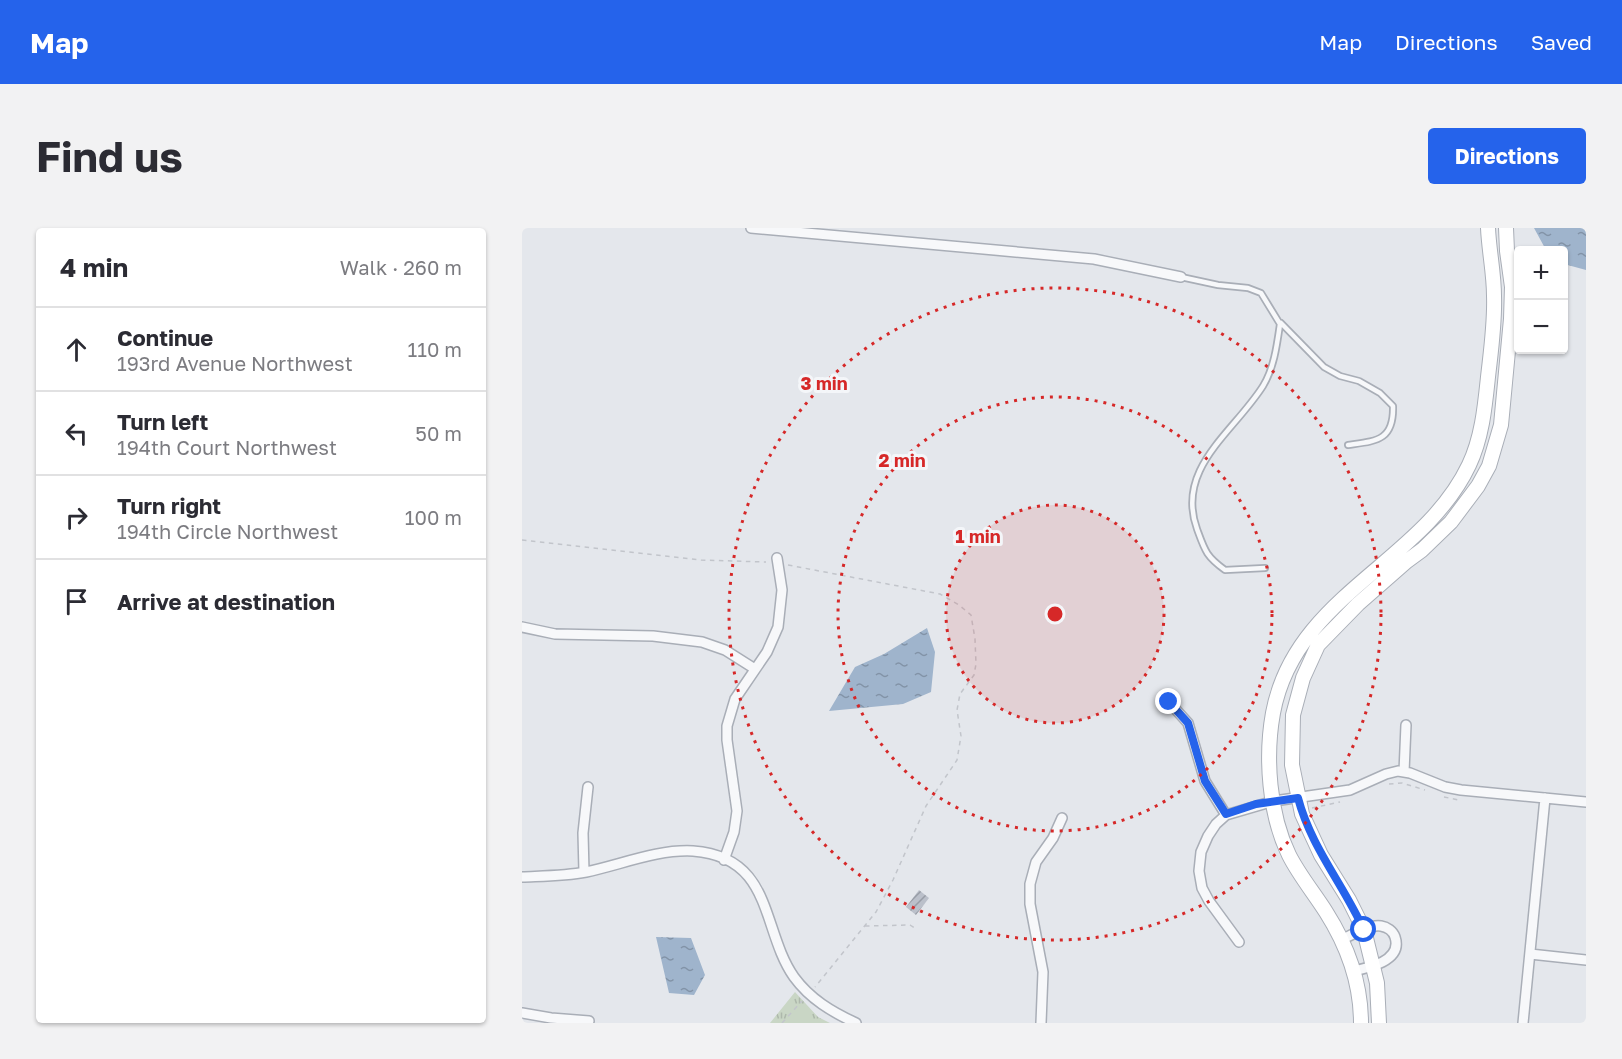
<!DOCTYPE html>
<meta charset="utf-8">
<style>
:root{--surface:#fff;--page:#f2f2f3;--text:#2b2b33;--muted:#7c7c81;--line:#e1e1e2;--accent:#2563eb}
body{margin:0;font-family:"Golos Text",sans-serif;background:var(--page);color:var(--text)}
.controls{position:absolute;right:18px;top:18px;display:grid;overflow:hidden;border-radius:6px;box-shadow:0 2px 4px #0004}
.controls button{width:54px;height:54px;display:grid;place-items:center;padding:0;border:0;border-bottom:2px solid var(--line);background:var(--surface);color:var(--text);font:30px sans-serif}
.stop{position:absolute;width:18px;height:18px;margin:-14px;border:4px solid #2563eb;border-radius:50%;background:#fff}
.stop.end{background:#2563eb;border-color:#fff;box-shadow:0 2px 6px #0008}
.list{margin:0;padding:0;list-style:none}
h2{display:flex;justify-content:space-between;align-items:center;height:78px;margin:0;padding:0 24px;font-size:26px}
h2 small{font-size:20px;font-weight:400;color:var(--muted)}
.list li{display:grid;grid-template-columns:39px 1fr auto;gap:18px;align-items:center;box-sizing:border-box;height:84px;padding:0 24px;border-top:2px solid var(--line)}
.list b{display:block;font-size:22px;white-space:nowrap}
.list p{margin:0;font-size:20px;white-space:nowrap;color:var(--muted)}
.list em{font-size:20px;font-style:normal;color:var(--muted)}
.icon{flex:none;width:33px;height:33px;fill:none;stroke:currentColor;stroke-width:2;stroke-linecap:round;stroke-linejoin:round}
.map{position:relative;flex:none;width:1064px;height:795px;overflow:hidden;border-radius:6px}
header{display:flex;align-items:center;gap:36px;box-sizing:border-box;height:84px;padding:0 30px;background:var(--accent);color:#fff}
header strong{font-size:28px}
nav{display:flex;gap:33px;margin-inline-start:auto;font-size:21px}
.intro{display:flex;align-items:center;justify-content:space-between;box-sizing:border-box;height:144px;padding:0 36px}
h1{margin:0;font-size:42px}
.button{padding:15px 27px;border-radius:6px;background:var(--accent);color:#fff;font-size:21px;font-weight:700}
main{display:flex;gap:36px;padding:0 36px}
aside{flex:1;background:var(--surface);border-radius:6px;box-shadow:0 2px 4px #0004}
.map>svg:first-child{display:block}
.park{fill:url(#park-tufts)}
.water{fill:url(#water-ripples)}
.building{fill:url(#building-hatch)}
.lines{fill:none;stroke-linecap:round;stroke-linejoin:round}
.lane-casing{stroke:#a9aeb7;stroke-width:8}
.street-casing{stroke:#a9aeb7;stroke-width:12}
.secondary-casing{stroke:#a9aeb7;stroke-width:16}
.path{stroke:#c2c5cb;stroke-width:1.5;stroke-dasharray:4.5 4.5;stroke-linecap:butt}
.lane{stroke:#f7f8fa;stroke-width:4.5}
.street{stroke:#f7f8fa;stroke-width:9}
.secondary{stroke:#fff;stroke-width:14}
.route{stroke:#2563eb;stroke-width:8}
.ring{fill:none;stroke:#d62828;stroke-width:3;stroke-dasharray:3 6}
.centre{fill:#d62828;stroke:#f4f6f9;stroke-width:3}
.ring-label{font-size:18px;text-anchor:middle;font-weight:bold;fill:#d62828;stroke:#f4f6f9;stroke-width:6;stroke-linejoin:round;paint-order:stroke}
</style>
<header>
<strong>Map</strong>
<nav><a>Map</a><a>Directions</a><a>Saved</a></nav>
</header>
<div class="intro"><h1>Find us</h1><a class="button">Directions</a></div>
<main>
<aside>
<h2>4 min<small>Walk · 260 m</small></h2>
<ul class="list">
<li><svg class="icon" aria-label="ahead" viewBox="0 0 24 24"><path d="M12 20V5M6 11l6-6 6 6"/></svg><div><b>Continue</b><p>193rd Avenue Northwest</p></div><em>110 m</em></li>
<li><svg class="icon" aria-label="left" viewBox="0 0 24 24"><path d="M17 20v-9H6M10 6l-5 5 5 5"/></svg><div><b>Turn left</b><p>194th Court Northwest</p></div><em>50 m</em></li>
<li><svg class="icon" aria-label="right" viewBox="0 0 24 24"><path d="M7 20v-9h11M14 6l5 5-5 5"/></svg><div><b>Turn right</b><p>194th Circle Northwest</p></div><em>100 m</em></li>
<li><svg class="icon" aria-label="arrive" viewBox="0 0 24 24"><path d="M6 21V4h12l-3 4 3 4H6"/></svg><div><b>Arrive at destination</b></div></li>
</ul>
</aside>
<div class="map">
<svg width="1064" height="795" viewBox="0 0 1064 795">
<defs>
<pattern id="park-tufts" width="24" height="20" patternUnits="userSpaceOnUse" patternTransform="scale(1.5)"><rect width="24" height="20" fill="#c9d6c5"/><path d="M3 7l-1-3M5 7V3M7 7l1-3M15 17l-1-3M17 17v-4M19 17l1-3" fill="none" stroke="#adb8ab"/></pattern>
<pattern id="water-ripples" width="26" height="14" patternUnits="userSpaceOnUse" patternTransform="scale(1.5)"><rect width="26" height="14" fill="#9fb4cc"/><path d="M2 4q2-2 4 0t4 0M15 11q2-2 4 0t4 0" fill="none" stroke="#8293a7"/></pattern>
<pattern id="building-hatch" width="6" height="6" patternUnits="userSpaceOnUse" patternTransform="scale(1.5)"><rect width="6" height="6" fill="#bbc0ca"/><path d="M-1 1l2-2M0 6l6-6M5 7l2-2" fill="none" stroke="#989da6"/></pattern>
</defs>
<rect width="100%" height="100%" fill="#e4e7ec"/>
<!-- park -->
<path class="park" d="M273 764 296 789 308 795H248Z"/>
<!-- water -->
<path class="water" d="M1012 0H1064V42L1042 36V22H1024Z
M405 400 413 424 409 464 381 476 307 483 333 439 362 426Z
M134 709 169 710 183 747 172 767 147 765Z"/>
<!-- building -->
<path class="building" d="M397 662 407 670 394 687 384 679Z"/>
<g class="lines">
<defs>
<path id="lane" d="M659 49 696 57 726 60 739 65 758 96C755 117 752 140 741 158 712 204 653 240 675 301 683 323 684 328 703 342L743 340
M759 95 802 139 818 148 837 153 858 165 871 178C872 213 854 213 826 217"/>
<path id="street" d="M229 0 572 31 659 49
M0 399 33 406 131 408 180 414 203 422 233 441
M647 474 666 495 683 553 704 587
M882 544 884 497
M202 632 212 604 215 583 205 512V498L213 471 245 424 256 399 260 362 255 330
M62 644 61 605 66 559
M0 649C21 648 43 648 64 644 98 637 136 621 171 623 252 629 239 702 272 749 288 771 310 784 334 795
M819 712C830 707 847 696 859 698 865 699 871 703 873 709 881 733 846 740 831 743
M717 714 687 673 680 660 677 643 679 624 686 608 694 596 704 587 752 573 828 562 864 546 876 543 888 545 923 559 939 562 1064 574
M1008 726 1064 732
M0 785 29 790 67 793
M519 795 521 744 508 676V656L514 634 531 610 540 590
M1001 795 1023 570"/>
<path id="secondary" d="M839 795C839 756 825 717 804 684 792 665 777 647 767 627 747 586 743 529 751 485 773 367 900 336 947 237 960 210 963 178 966 149 969 122 973 95 972 68 972 45 967 23 966 0
M857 795 855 755 842 702 827 672 799 627 780 586 770 537 771 487 781 450 796 417 836 376 885 333 900 322 929 294 956 258 967 238 979 197 989 91 990 59 985 23 984 0"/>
</defs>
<!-- lane casing -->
<use href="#lane" class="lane-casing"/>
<!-- street casing -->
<use href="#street" class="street-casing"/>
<!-- secondary casing -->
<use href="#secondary" class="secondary-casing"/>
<!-- path -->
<path class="path" d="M0 312 179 332 244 334
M266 337 418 366 437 377 449 387 453 411 454 436 452 447 438 466 435 482 439 508 435 532 404 578 371 652 354 684 293 759
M867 556 880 555 903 562
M922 569 937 572
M790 580 818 574
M343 698 388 697 394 701
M260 795 280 773"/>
<!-- lane -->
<use href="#lane" class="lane"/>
<!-- street -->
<use href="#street" class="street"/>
<!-- secondary -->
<use href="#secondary" class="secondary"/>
</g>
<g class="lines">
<!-- route -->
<path class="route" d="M647 474 666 495 683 553 704 586 734 576 776 570C789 619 821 656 842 702"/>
</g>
<!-- distance rings -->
<circle cx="533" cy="386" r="109" fill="#d62828" fill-opacity=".12"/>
<g class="ring">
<circle cx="533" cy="386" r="109"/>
<circle cx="533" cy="386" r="217"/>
<circle cx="533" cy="386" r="326"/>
</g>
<circle cx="533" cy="386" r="9" class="centre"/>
<g class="ring-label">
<text x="302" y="162">3 min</text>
<text x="380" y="239">2 min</text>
<text x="456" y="315">1 min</text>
</g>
</svg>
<div class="controls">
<button>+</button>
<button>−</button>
</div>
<div class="stop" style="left:842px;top:702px"></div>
<div class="stop end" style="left:647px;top:474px"></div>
</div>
</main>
